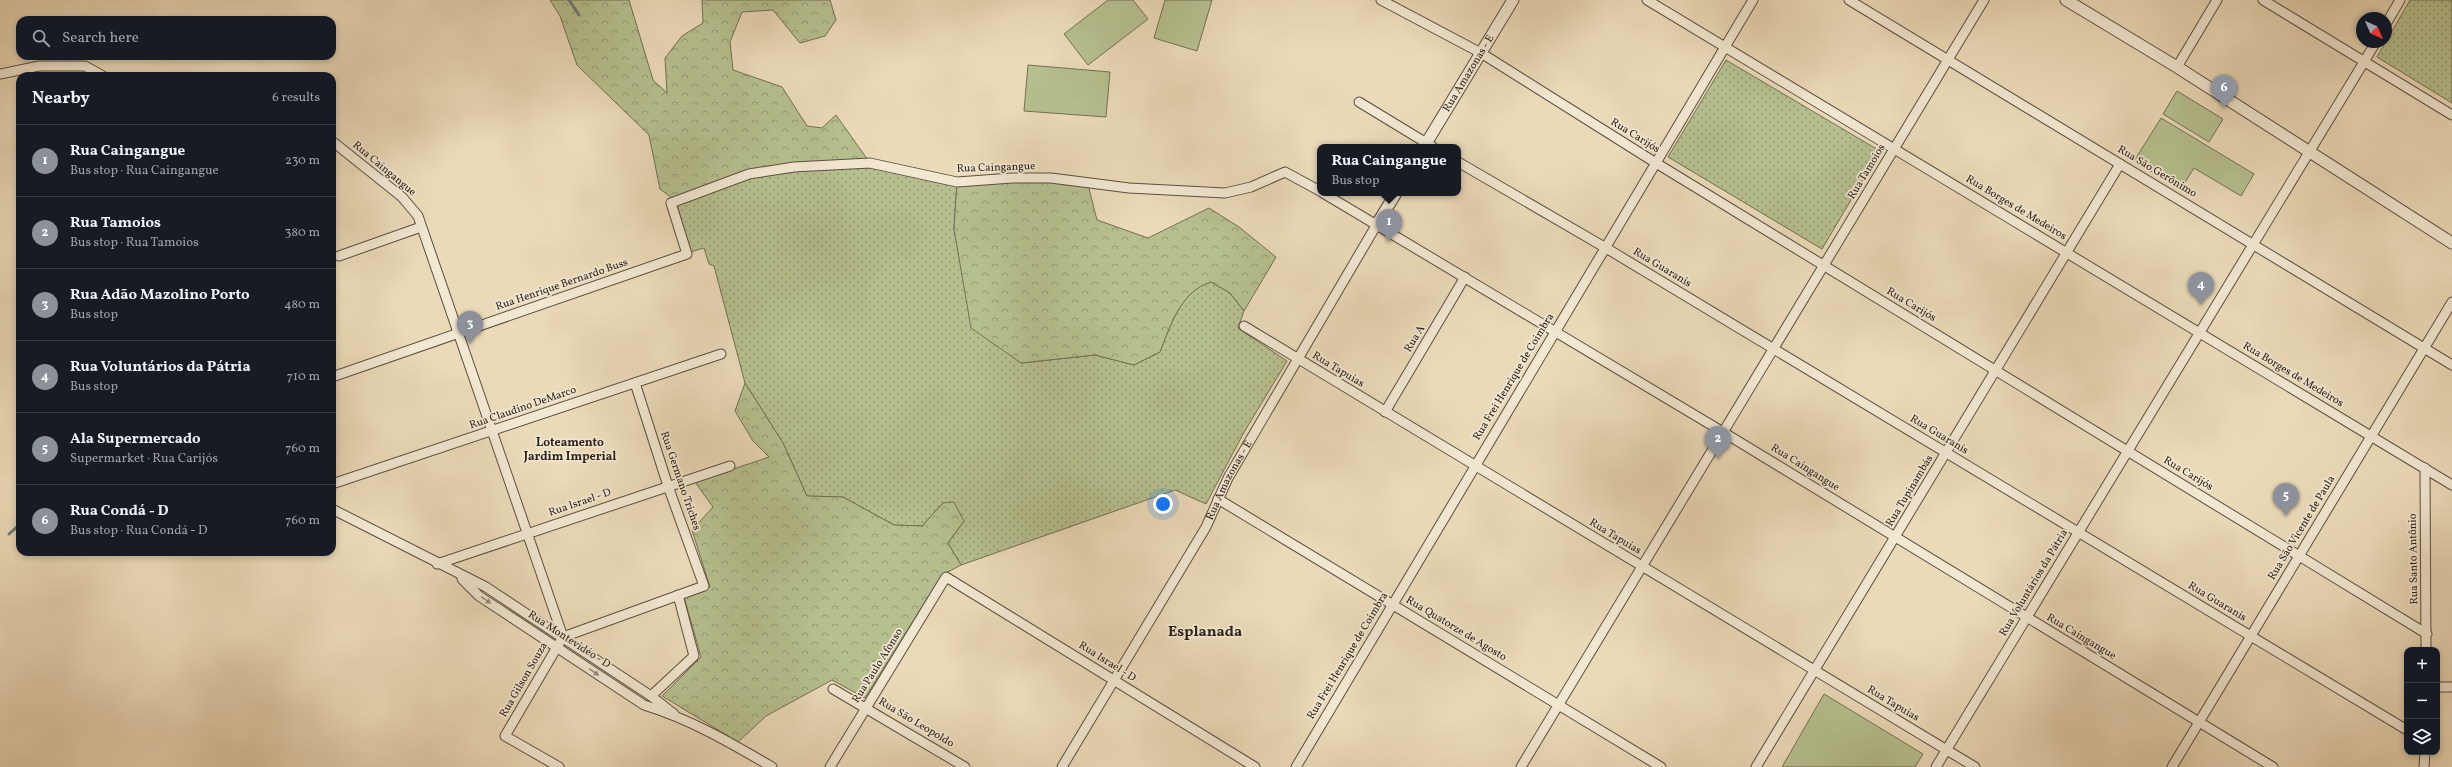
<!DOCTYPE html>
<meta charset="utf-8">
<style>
:root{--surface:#171b24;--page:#20242c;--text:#f1f3f6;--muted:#9ea1a6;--line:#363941;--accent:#8c9099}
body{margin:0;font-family:Vollkorn,serif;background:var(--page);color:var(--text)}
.controls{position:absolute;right:12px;bottom:12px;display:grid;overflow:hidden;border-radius:8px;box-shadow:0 2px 6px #0003}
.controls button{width:36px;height:36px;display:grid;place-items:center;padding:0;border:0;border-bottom:1px solid var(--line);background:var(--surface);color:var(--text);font:20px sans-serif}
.compass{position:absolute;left:2356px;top:12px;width:36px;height:36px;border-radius:50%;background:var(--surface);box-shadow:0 2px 6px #0003;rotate:135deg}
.you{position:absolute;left:1163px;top:504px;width:14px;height:14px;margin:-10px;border:3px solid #fff;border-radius:50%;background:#1a73e8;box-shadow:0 0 0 6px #1a73e833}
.badge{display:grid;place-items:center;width:26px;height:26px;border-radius:50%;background:var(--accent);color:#fff;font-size:13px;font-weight:700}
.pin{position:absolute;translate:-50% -33px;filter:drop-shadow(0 1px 2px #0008)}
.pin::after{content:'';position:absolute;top:21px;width:14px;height:12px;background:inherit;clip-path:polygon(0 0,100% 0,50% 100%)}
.popup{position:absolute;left:1317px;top:144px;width:144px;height:52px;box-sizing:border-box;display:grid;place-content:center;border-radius:8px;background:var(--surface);filter:drop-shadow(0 1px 3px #0005);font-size:13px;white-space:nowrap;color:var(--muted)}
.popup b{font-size:15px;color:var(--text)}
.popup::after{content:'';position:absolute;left:50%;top:100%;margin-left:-8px;border:8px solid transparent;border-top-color:var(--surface)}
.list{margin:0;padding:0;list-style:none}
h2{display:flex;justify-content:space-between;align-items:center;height:52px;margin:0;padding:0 16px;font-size:17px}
h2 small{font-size:13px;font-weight:400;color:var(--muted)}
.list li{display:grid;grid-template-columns:26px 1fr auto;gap:12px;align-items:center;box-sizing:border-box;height:72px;padding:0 16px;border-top:1px solid var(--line)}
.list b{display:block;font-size:15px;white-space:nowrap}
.list p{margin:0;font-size:13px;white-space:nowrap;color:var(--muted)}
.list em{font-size:13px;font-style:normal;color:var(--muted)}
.icon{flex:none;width:22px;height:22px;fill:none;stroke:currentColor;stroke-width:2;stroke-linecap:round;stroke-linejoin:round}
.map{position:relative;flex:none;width:2452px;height:767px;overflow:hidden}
.search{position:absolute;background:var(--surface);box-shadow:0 2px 6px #0003;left:16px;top:16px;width:320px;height:44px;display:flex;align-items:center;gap:10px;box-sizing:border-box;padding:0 14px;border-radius:12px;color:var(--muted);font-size:15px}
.panel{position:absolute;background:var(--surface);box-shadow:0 2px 6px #0003;left:16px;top:72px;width:320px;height:484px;border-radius:12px}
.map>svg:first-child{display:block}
.green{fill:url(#green-dots);stroke:#727054}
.forest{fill:url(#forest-crowns);stroke:#727054}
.pitch{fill:#b6c08f;stroke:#727054}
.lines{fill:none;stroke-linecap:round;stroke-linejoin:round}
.stream{stroke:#6e7c77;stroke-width:3}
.minor-casing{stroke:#5c4e40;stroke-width:11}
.tertiary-casing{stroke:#5c4e40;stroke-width:13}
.minor{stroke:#f2e7d1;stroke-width:9}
.tertiary{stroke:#f2e7d1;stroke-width:11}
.oneway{fill:#998d7e}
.labels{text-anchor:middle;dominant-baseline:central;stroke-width:3.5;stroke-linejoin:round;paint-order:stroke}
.street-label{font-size:11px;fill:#2d2018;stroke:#f2e7d1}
.neighbourhood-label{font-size:12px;font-weight:bold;fill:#2d2018;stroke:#f2e7d1}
.district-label{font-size:15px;font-weight:bold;fill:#2d2018;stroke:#f2e7d1}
</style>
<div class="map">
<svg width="2452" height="767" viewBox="0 0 2452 767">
<defs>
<pattern id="green-dots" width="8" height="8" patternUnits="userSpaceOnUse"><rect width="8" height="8" fill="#b6c08f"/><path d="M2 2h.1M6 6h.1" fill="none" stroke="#949c74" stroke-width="1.8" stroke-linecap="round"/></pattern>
<pattern id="forest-crowns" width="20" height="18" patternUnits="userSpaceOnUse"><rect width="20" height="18" fill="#b6c08f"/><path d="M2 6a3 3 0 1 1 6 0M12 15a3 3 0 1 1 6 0" fill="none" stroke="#949c74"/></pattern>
</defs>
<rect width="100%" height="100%" fill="#ebdab8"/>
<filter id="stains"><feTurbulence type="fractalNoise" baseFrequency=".005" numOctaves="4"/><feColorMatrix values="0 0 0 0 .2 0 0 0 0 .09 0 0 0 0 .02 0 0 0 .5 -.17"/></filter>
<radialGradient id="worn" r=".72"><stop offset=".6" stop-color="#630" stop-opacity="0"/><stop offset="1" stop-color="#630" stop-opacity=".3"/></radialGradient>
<!-- green -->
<path class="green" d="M2410 0H2452V103L2377 57Z
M1726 60 1880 151 1822 249 1668 157Z
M870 163 957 182 954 229 963 277 1021 363 1095 355 1134 365 1160 352C1171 324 1181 291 1211 282L1230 293 1244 311 1238 328 1287 361 1243 434 1206 504 1175 490 961 565 948 543 964 521 943 503 922 526 894 525 843 497 807 496 783 443 745 383 714 266 709 264 704 248 690 252 676 201 749 174Z"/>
<!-- forest -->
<path class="forest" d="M550 0H629L653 80 667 93 665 58 682 36 703 23 702 0H830L836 20 825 36 800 43 773 10 742 12 730 42 733 70 782 87 807 126 822 128 836 115 870 163 749 174 676 201 660 189 649 135 577 65 560 16Z
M1012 178 1088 185 1097 220 1148 238 1209 208 1239 227 1276 257 1244 311 1230 293 1211 282C1181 291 1171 324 1160 352L1134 365 1095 355 1021 363 971 328 954 229 957 182Z
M745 383 783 443 807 496 843 497 894 525 922 526 943 503 954 502 964 521 948 543 961 565 942 575 865 698 832 680 766 716 738 742 662 696 701 657 684 597 710 587 692 530 713 507 695 482 769 457 753 441 735 411Z"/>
<!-- pitch -->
<path class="pitch" d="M1108 0H1133L1148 19 1088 65 1064 34Z
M1165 0H1212L1197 51 1154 38Z
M1028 65 1110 72 1106 117 1024 111Z
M2177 91 2223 119 2209 142 2163 114Z
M2161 118 2254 174 2241 196 2194 168 2181 189 2134 161Z
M1824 694 1923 754 1915 767H1782Z"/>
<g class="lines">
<!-- stream -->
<path class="stream" d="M569 0 579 15
M9 534 20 524"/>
<defs>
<g id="minor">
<path d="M1381 0 1481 53 1656 163 2427 634"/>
<path d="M1647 0 2452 485"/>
<path d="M1849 0 2452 365"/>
<path d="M2263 0 2452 115"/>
<path d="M2386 24 2400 0"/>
<path d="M2177 67 2217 0"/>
<path d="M0 74 39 66H85L103 76"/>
<path d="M1359 102 1433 147"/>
<path d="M332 141 402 197 418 216 563 637"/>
<path d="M1458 162 1606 248 2407 730"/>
<path d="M1323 193 1723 432 2273 767"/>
<path d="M339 256 421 227"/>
<path d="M1244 326 1975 767"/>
<path d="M332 377 687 254 671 203 749 174 794 167 870 163 957 182 1012 178H1051L1129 188 1225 193 1251 187 1285 172 1320 191"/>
<path d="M1385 412 1465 277"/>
<path d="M2425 468 2426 650"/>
<path d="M332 484 721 354"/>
<path d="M1218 499 1661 767"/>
<path d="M332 509 486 587 651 696 674 714"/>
<path d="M437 564 730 466"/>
<path d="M462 579 479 596 644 705C690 719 731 743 772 767"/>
<path d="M563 637 704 586 668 486 635 383"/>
<path d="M2437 687H2452"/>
<path d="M833 689 965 767"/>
<path d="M651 696 694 656 678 595"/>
<path d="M559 767 505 736 560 642"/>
<path d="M830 767 946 577 1255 767"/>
<path id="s1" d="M1062 767 1206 527 1228 478 1377 224"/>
<path d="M1296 767 1753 0"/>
<path d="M1521 767 1984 0"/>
<path d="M1756 767 2120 164"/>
<path d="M1936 767 2376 42"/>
<path d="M2172 767 2452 302"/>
<path d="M2424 767 2425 752"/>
</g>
<g id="tertiary">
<path d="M2066 0 2177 67 2452 243"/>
<path id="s2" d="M1424 147 1513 0"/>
<path d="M1377 224 1396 193"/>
</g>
</defs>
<!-- minor casing -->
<use href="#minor" class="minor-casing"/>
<!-- tertiary casing -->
<use href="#tertiary" class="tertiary-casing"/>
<!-- minor -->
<use href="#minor" class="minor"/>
<!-- tertiary -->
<use href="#tertiary" class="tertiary"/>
</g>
<!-- one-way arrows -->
<defs><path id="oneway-solid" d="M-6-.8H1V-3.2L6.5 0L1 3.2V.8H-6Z"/></defs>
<g class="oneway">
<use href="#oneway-solid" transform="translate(486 600) rotate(34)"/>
<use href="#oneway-solid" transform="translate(594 672) rotate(34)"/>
</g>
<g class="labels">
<!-- street labels -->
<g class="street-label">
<text stroke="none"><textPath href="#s2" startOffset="86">Rua Amazonas - E</textPath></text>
<text transform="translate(1635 136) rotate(32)">Rua Carijós</text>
<text transform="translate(996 168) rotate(-2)">Rua Caingangue</text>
<text transform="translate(384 169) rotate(40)">Rua Caingangue</text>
<text transform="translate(1867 172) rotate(-59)">Rua Tamoios</text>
<text transform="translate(2157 172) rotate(31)">Rua São Gerônimo</text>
<text transform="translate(2016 208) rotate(31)">Rua Borges de Medeiros</text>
<text transform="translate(1662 268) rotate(31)">Rua Guaranis</text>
<text transform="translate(562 285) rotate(-19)">Rua Henrique Bernardo Buss</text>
<text transform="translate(1911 305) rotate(31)">Rua Carijós</text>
<text transform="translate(1415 339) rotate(-59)">Rua A</text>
<text transform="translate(1338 370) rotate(31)">Rua Tapuias</text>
<text transform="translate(2293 375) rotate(31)">Rua Borges de Medeiros</text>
<text transform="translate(1514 377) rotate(-59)">Rua Frei Henrique de Coimbra</text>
<text transform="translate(523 408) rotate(-19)">Rua Claudino DeMarco</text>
<text transform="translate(1939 435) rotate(31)">Rua Guaranis</text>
<text transform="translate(1805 468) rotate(32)">Rua Caingangue</text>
<text transform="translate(2188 474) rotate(31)">Rua Carijós</text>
<text transform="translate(680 481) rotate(71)">Rua Germano Triches</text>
<text stroke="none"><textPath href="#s1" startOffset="332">Rua Amazonas - E</textPath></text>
<text transform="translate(1910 491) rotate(-59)">Rua Tupinambás</text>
<text transform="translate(580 503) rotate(-19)">Rua Israel - D</text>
<text transform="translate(2302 528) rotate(-59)">Rua São Vicente de Paula</text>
<text transform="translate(1615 537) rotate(31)">Rua Tapuias</text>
<text transform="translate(2414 559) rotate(-91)">Rua Santo Antônio</text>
<text transform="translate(2034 583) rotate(-59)">Rua Voluntários da Pátria</text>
<text transform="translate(2217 602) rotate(31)">Rua Guaranis</text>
<text transform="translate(1456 629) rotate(31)">Rua Quatorze de Agosto</text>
<text transform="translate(2081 637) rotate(31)">Rua Caingangue</text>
<text transform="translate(569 640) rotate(33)">Rua Montevidéo - D</text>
<text transform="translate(1348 656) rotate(-59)">Rua Frei Henrique de Coimbra</text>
<text transform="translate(1107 662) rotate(32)">Rua Israel - D</text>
<text transform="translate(878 666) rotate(-58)">Rua Paulo Afonso</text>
<text transform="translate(524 680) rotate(-60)">Rua Gilson Souza</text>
<text transform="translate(1893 704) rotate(31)">Rua Tapuias</text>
<text transform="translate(916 723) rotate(31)">Rua São Leopoldo</text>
</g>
<!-- neighbourhood labels -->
<g class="neighbourhood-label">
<text x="570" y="443">Loteamento<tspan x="570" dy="14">Jardim Imperial</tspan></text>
</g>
<!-- district labels -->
<g class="district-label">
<text x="1205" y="632">Esplanada</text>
</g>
</g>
<rect width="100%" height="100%" filter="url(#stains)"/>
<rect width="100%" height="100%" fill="url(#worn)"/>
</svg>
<div class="controls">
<button>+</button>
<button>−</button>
<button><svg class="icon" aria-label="layers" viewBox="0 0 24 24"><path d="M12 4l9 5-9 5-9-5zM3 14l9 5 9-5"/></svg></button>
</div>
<svg class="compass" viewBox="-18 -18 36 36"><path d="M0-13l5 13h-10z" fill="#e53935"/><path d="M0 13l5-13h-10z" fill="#9ea1a6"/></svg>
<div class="you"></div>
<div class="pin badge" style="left:1389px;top:242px">1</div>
<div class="popup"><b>Rua Caingangue</b>Bus stop</div>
<div class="pin badge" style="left:1718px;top:459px">2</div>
<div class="pin badge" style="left:470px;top:344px">3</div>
<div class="pin badge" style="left:2201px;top:305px">4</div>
<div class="pin badge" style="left:2286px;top:516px">5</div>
<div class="pin badge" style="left:2224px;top:108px">6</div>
<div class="search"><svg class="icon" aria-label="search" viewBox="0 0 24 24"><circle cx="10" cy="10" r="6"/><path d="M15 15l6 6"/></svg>Search here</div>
<section class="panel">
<h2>Nearby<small>6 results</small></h2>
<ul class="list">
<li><span class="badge">1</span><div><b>Rua Caingangue</b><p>Bus stop · Rua Caingangue</p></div><em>230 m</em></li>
<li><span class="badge">2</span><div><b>Rua Tamoios</b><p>Bus stop · Rua Tamoios</p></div><em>380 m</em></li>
<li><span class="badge">3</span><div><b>Rua Adão Mazolino Porto</b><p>Bus stop</p></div><em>480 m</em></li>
<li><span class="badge">4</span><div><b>Rua Voluntários da Pátria</b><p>Bus stop</p></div><em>710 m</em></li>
<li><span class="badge">5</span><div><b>Ala Supermercado</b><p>Supermarket · Rua Carijós</p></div><em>760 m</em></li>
<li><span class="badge">6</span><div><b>Rua Condá - D</b><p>Bus stop · Rua Condá - D</p></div><em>760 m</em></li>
</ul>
</section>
</div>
